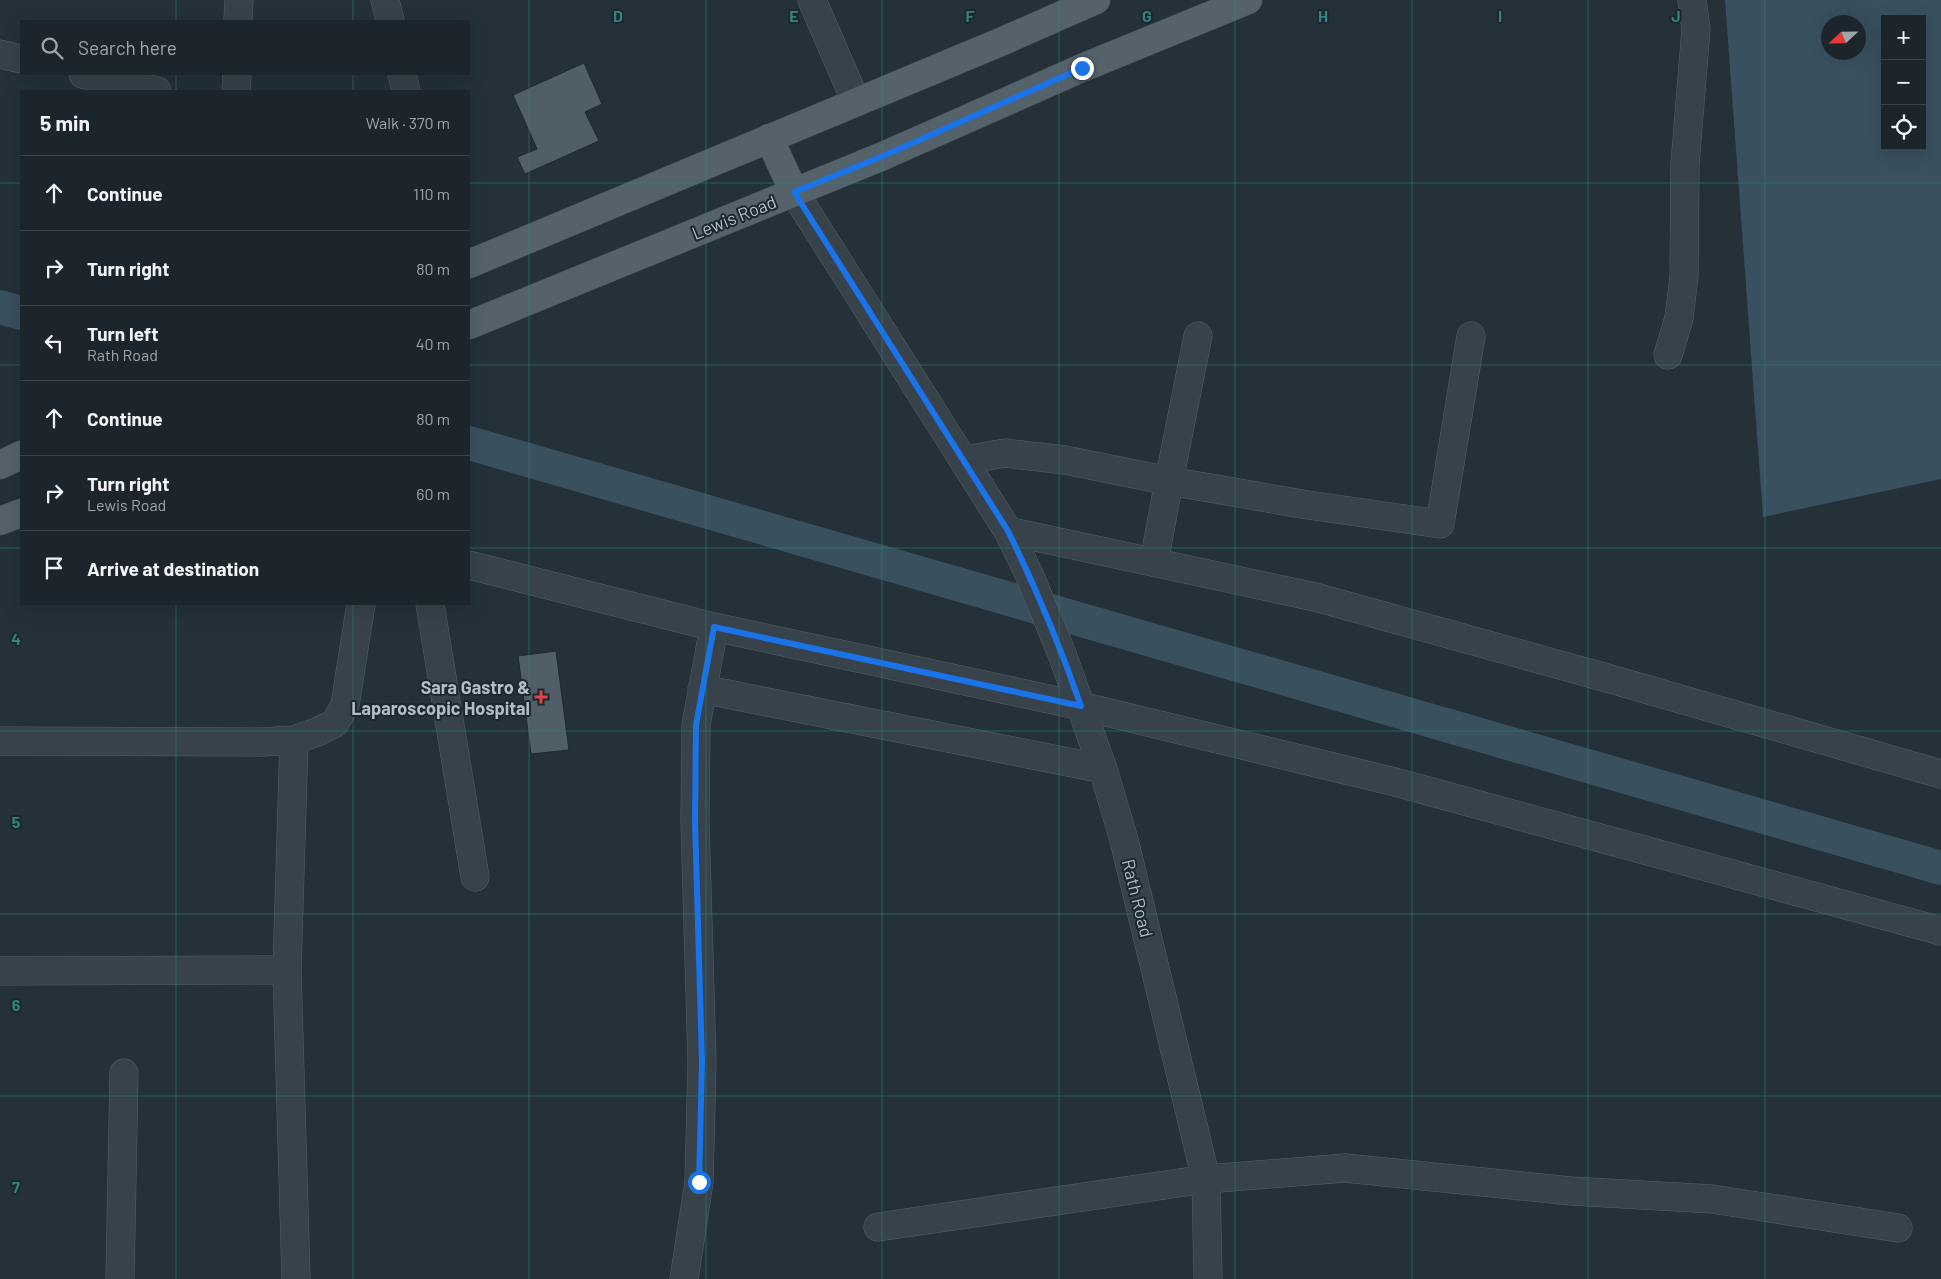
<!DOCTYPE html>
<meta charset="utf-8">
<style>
:root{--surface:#1b252b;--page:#242d33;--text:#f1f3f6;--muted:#a0a5a9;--line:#394247}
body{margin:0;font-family:Barlow,sans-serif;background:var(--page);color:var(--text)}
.controls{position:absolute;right:15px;top:15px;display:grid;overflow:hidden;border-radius:0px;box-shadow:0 5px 20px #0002}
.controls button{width:45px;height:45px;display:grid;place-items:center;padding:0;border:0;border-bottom:1px solid var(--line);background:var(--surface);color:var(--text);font:25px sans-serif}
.compass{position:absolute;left:1821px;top:15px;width:45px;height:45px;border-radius:50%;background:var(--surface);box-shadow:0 5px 20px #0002;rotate:248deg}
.stop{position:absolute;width:15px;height:15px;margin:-11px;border:4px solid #1a73e8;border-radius:50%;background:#fff}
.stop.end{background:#1a73e8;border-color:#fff;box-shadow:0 1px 5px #0008}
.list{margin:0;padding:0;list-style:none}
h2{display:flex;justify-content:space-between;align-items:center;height:65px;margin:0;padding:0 20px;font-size:21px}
h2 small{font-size:16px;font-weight:400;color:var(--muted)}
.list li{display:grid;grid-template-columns:32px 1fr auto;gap:15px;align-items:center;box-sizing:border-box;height:75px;padding:0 20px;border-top:1px solid var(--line)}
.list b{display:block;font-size:19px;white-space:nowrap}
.list p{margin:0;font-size:16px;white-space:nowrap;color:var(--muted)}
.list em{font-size:16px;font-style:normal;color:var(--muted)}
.icon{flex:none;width:28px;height:28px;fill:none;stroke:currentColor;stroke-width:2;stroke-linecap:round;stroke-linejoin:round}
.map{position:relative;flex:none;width:1941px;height:1279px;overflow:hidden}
.search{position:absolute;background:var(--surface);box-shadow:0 5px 20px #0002;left:20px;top:20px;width:450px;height:55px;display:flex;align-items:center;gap:12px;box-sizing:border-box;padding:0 18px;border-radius:0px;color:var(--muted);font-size:19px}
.panel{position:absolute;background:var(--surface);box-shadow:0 5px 20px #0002;left:20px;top:90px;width:450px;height:515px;border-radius:0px}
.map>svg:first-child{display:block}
.water{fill:#39505f;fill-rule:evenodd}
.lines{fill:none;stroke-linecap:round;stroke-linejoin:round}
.canal{stroke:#39505f;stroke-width:34}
.building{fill:#4f5e67;stroke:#1f2931}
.minor-casing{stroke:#566068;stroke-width:29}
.major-casing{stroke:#444e56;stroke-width:29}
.minor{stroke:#37424a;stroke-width:28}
.major{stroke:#55626a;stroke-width:28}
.route{stroke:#1a73e8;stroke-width:6}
.grid{fill:none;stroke:#30847f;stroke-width:1;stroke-opacity:0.55}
.health-dot{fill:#e0444e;stroke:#1d272e;stroke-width:2}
.labels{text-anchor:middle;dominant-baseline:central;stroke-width:4;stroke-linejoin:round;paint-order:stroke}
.street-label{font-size:18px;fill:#b3bdc5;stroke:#1d272e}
.poi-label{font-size:18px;font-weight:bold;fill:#b3bdc5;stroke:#1d272e;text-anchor:end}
.grid-label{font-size:16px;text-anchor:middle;font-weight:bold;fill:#30847f;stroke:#1d272e;stroke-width:4;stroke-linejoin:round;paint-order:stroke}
</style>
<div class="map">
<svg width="1941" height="1279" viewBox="0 0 1941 1279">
<rect width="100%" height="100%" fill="#243139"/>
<!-- water -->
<path class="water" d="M1725 0H1941V479L1763 517ZM1885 19H1922V146H1885ZM1828 22H1858V52H1828Z"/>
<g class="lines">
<!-- canal -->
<path class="canal" d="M0 307 21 313
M469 443 1941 868"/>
</g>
<!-- building -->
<path class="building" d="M584 63 602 104 585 112 599 141 525 174 517 157 537 149 513 95Z
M556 651 569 750 531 754 518 656Z"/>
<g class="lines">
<defs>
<path id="minor" d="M385 0 390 21
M812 0 856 102
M238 21 239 0
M0 54 21 59
M83 74 157 91
M402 74 406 91
M236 91 237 74
M794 192 1008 531 1029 574 1062 654 1103 769 1124 840 1206 1179 1208 1279
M1668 355 1679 318 1684 276 1685 164 1696 29 1692 0
M964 460 1005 453 1065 460 1169 481 1198 336
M1008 531 1315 597 1614 680 1941 774
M1154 562 1169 481 1308 505 1440 524 1471 336
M469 565 714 627 1081 706 1395 782 1941 931
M430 604 475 877
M702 689 1103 769
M294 740 287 970 296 1279
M0 741 263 742 294 740 317 732 335 723 345 705 361 604
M0 971 287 970
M878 1227 1206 1179 1345 1168 1571 1191 1712 1199 1898 1228
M120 1279 124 1073
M684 1279 699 1182 702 1062 695 821 696 725 714 627"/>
<path id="major" d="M769 138 794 192
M469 264 1003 41 1096 0
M469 325 883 156 1082 68 1248 0
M0 465 21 455
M0 521 21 513"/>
</defs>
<!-- minor casing -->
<use href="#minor" class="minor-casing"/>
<!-- major casing -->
<use href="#major" class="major-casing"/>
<!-- minor -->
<use href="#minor" class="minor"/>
<!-- major -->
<use href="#major" class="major"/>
</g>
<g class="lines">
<!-- route -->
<path class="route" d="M699 1182 702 1062 695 821 696 725 714 627 1081 706C1060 646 1036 588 1008 531L794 192 883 156 1082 68"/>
</g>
<!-- grid -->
<path class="grid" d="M176 0V21M353 0V21M529 0V1279M706 0V1279M882 0V1279M1059 0V1279M1235 0V1279M1412 0V1279M1588 0V1279M1765 0V1279M176 74V91M353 74V91M0 183H21M469 183H1941M0 365H21M469 365H1941M0 548H21M469 548H1941M176 604V1279M353 604V1279M0 731H1941M0 914H1941M0 1096H1941"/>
<!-- markers -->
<path class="health-dot" d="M538.5 689.5h5v5h5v5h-5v5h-5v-5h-5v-5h5z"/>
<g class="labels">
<!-- street labels -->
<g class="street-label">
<text transform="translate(734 217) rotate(-22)">Lewis Road</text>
<text transform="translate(1138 898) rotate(76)">Rath Road</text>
</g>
<!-- poi labels -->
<g class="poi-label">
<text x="530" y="687">Sara Gastro &amp;<tspan x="530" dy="21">Laparoscopic Hospital</tspan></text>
</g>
</g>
<g class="grid-label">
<text x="618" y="22">D</text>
<text x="794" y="22">E</text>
<text x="970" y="22">F</text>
<text x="1147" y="22">G</text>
<text x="1323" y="22">H</text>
<text x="1500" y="22">I</text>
<text x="1676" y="22">J</text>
<text x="16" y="645">4</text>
<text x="16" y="828">5</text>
<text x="16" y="1011">6</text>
<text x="16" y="1193">7</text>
</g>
</svg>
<div class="controls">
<button>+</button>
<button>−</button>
<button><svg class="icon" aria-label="locate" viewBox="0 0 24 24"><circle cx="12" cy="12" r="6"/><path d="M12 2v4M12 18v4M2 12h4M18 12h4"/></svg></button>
</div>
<svg class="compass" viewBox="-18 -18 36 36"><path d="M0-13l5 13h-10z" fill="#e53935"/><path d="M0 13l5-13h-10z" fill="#a0a5a9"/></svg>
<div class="stop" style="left:699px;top:1182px"></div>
<div class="stop end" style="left:1082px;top:68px"></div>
<div class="search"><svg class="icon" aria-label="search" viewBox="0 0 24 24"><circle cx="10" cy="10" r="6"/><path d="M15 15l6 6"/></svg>Search here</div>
<section class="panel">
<h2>5 min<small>Walk · 370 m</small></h2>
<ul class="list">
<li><svg class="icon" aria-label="ahead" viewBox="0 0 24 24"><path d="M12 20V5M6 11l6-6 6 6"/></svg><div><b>Continue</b></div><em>110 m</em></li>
<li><svg class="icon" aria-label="right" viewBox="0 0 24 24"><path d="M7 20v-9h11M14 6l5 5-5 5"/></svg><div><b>Turn right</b></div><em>80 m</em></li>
<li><svg class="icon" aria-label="left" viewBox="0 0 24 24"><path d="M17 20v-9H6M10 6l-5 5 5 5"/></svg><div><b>Turn left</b><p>Rath Road</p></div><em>40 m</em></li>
<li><svg class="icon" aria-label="ahead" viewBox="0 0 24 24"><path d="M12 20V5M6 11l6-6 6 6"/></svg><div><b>Continue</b></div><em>80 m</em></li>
<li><svg class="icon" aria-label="right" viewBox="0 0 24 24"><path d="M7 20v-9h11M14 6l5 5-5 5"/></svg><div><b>Turn right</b><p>Lewis Road</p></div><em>60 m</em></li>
<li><svg class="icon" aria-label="arrive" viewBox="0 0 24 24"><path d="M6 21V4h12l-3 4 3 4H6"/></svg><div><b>Arrive at destination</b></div></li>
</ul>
</section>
</div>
